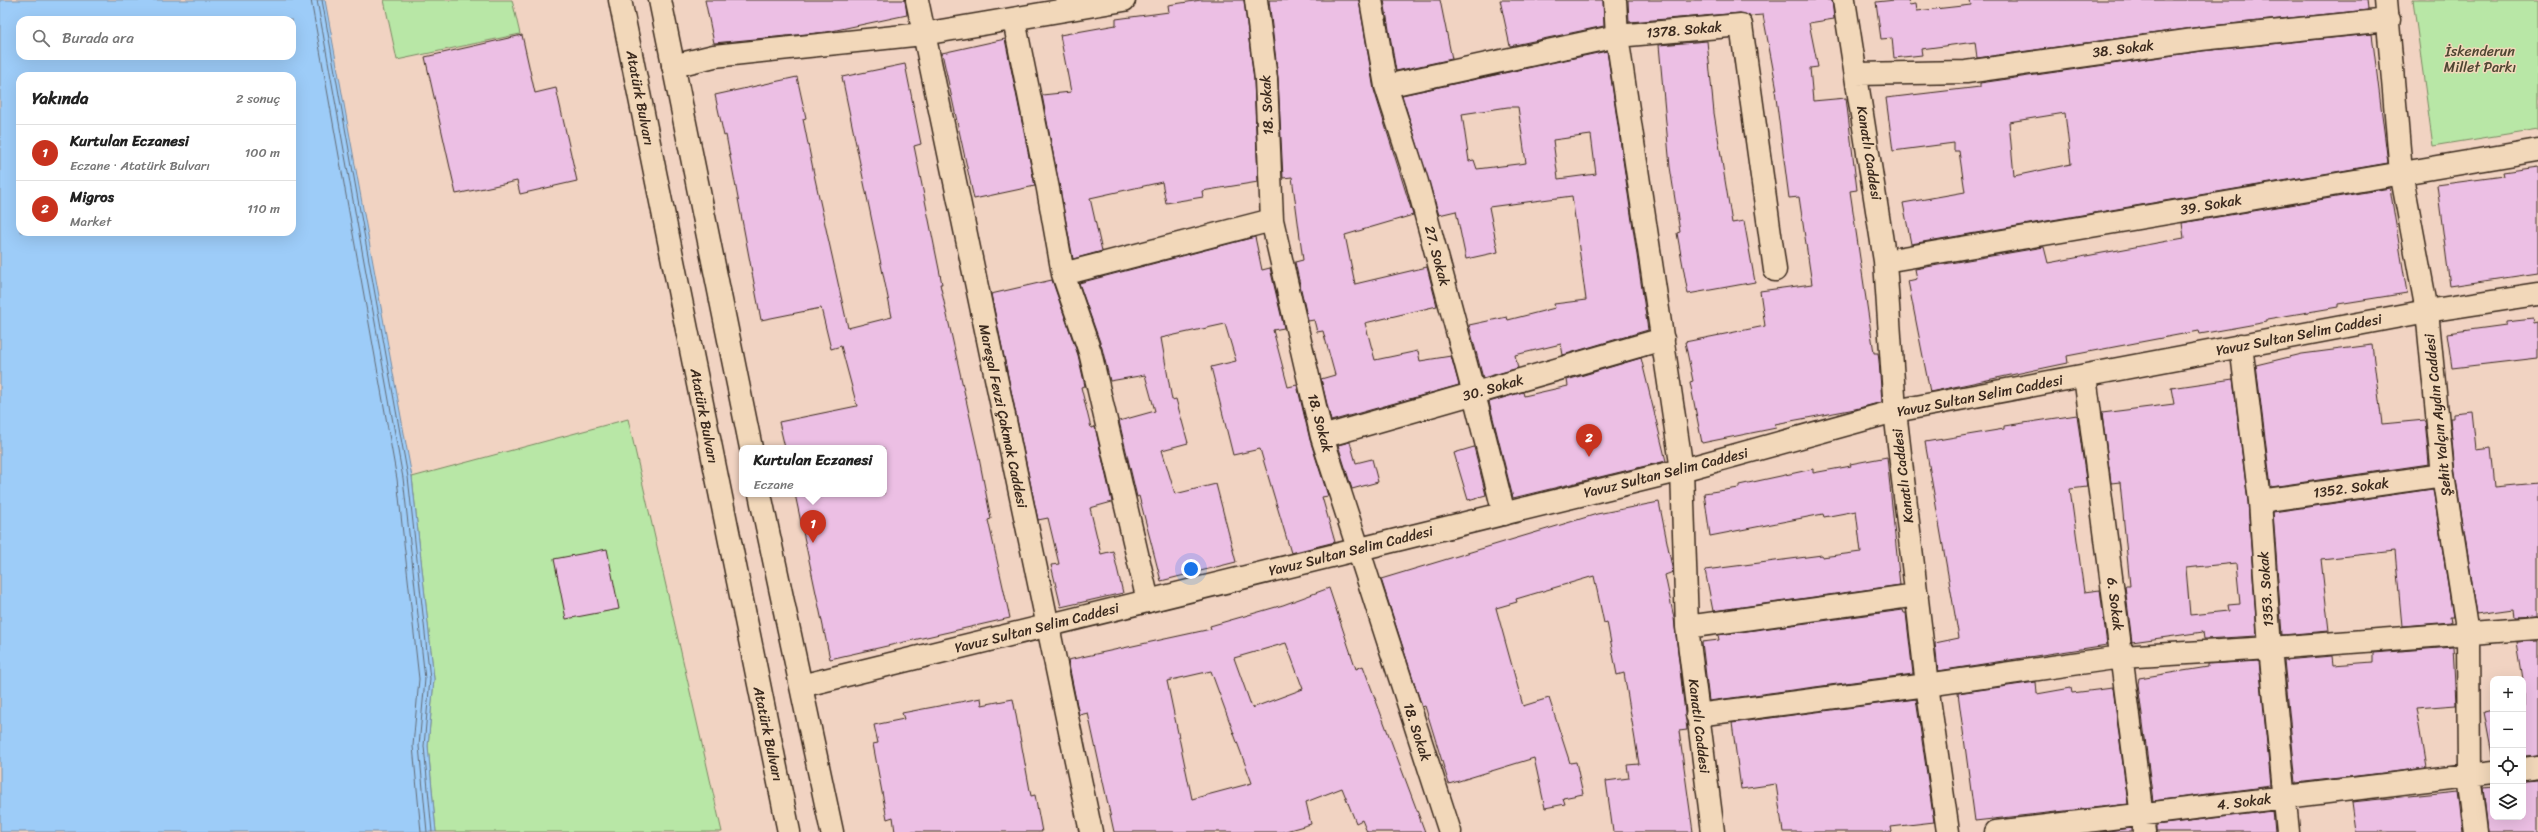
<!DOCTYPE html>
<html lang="tr">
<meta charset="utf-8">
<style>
:root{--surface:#fff;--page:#f6f6f6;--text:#222;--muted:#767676;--line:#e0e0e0;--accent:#c8321e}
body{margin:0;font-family:Sriracha,sans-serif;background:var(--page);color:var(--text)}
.controls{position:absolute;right:12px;bottom:12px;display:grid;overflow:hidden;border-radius:8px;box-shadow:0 4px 16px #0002}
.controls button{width:36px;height:36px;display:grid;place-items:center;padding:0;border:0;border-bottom:1px solid var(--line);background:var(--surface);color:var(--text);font:20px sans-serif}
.you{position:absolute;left:1191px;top:569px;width:14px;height:14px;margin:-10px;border:3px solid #fff;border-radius:50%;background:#1a73e8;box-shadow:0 0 0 6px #1a73e833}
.badge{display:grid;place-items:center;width:26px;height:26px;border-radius:50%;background:var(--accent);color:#fff;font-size:13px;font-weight:700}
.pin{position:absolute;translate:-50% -33px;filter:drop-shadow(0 1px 2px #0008)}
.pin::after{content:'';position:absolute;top:21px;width:14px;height:12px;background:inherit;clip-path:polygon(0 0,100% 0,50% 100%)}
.popup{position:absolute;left:739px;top:445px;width:148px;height:52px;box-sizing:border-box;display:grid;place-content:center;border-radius:8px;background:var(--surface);filter:drop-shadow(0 1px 3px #0005);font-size:13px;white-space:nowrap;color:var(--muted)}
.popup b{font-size:15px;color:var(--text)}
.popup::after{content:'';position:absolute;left:50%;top:100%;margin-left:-8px;border:8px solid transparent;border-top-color:var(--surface)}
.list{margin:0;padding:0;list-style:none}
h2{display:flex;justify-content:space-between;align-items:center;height:52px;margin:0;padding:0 16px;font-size:17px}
h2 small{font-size:13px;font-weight:400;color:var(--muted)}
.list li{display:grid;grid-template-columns:26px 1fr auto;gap:12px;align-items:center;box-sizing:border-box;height:56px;padding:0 16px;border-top:1px solid var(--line)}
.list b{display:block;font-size:15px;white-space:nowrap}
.list p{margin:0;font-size:13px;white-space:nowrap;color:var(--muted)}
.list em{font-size:13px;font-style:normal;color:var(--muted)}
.icon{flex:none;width:22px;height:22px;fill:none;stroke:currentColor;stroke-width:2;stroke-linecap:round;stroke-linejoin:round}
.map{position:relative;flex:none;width:2538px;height:832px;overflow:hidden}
.search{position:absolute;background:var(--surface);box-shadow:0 4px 16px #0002;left:16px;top:16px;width:280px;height:44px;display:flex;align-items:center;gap:10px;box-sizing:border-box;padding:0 14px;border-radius:12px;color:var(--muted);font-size:15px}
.panel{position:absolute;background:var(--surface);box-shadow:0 4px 16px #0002;left:16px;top:72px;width:280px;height:164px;border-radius:12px}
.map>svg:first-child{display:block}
.green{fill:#b8e7a6;stroke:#7a8862}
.water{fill:#9dccf8;stroke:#768ba1;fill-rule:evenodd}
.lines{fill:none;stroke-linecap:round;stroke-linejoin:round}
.shore{stroke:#626b75;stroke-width:1}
.building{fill:#ecbfe4;stroke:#3b2a1e;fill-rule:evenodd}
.street-casing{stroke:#3b2a1e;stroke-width:25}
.secondary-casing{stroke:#3b2a1e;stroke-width:25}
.street{stroke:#f2d8ba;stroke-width:22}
.secondary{stroke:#f2d8ba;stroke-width:22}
.labels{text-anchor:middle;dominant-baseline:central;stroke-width:3;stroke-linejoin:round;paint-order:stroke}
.street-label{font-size:14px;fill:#3b2a1e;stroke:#f2d8ba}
.park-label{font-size:14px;fill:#4e4632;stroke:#f2d8ba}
</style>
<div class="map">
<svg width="2538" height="832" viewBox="0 0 2538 832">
<rect width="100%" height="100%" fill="#f1d3c2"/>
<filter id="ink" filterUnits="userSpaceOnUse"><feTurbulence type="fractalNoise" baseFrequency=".025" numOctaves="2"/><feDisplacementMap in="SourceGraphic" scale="8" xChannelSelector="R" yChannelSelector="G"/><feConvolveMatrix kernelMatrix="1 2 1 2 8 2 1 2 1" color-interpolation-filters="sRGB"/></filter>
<g filter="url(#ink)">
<!-- green -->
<path class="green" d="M384 0H512L520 34 397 60Z
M2413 0H2538V129L2433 146Z
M628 419 722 832H436L428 746 434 679 412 477Z"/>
<!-- water -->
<path class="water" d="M0 0H325L412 477 434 679 428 746 436 832H0ZM20 20H292V56H20ZM20 76H292V232H20Z"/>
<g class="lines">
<!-- shore -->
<path class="shore" d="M311 0 397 479 419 679 413 746 421 832
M317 0 403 478 425 679 419 746 427 832
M322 0 408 477 430 679 424 746 432 832"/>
</g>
<!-- building -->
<path class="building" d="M705 0H905L907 15 827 32 714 43Z
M1201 0H1244L1254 80 1258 182 1202 191 1203 197 1166 203 1162 182 1090 198 1102 251 1073 259 1042 95 1071 92 1060 35 1116 25V19L1169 12 1168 5Z
M1269 0H1359L1374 90 1413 215 1345 235 1355 284 1427 267 1437 306 1365 323 1375 360 1418 351 1420 361 1451 356 1459 385 1331 421 1321 379 1335 375 1323 331 1317 332 1314 320 1308 321 1295 262 1303 260 1292 177 1283 178 1278 78Z
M1384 0H1440L1452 59 1396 71Z
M1500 0H1603L1604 26 1510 46Z
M1628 0H1832L1834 19 1809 23 1818 67 1810 68 1813 101 1846 98 1857 190 1850 191 1874 353H1878L1879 361 1882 402 1855 409 1775 424 1776 428 1702 443 1690 382 1693 381 1685 342 1765 326 1760 291 1812 284 1799 197 1789 198 1775 90H1777L1763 15 1749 16 1740 13 1629 22Z
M1895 0H1908L1909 5 1916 4 1917 11 1971 5 1970 0H2367L2368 10 2200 27 1977 58 1975 42 1921 49 1922 55 1894 58 1892 38 1881 39 1876 2Z
M2372 34 2388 163 1911 244 1903 203 1965 192 1959 151H1954V143L1893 151 1886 98 1980 87V83L2202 51ZM2065 113 2071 164 2014 176 2009 122Z
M522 35 535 93 556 88 577 181 520 194 517 181 456 194 425 57Z
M1005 39 1035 186 974 199 942 53Z
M1707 41 1714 113 1732 223 1744 221 1755 282 1688 294 1677 233 1680 232 1670 167 1659 45Z
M1607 51 1648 330 1563 355 1561 344 1515 355 1518 368 1483 378 1469 325 1507 317 1508 320 1555 308 1554 304 1586 300 1572 196 1489 207 1498 252 1466 259 1456 211 1439 215 1402 95ZM1508 107H1518L1526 163 1477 169 1474 160 1469 161 1462 114ZM1591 135 1596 174 1558 179 1553 140Z
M905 64 921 144 914 146 942 284H940L978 453 991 519 988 520 1010 618 830 659 795 494H884V448H785L779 422 857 406 841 346 831 349 821 308 761 320 726 135 724 136 715 95 797 77 806 118 803 119 815 179 848 328 892 317 842 77Z
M2538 167V273L2450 286 2437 185 2504 176 2503 172Z
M2390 188 2407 293 2338 304V307L2267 319V322L2200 334 2199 331 2114 347 2067 356 2068 363 1930 392 1908 281 1917 279 1915 269 2044 247 2048 263 2184 238 2182 223Z
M1255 237 1262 270 1270 268 1284 328 1273 330 1288 387 1297 385 1310 440 1328 496 1322 497 1335 542 1291 553 1260 449 1233 455 1211 367 1236 361 1225 324 1161 338 1172 400 1176 399 1188 443 1162 450 1175 494 1216 484 1236 562 1161 581 1139 496 1137 497 1119 421 1155 411 1145 375 1110 381 1102 348 1079 283Z
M1052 280 1078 355 1085 386 1081 387 1091 428 1095 427 1112 502 1090 508 1101 554 1113 551 1123 593 1061 607 1051 565 1059 564 1048 518 1038 520 991 294Z
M2533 319 2534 323 2538 322V358L2452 368 2447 333 2506 325V322Z
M2372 345 2382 424 2425 420 2429 464 2271 487 2256 365 2302 354Z
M1641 358 1666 461 1513 498 1489 402 1523 392 1524 396 1568 386 1567 380Z
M2233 379 2248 502 2257 636 2204 639 2203 632 2132 642 2125 586H2130L2120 482 2111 483 2102 413 2174 404 2171 388ZM2236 563 2240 604 2228 605 2229 611 2190 615 2186 568Z
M2472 411 2476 449 2491 447 2495 487 2538 483V616L2514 617 2513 609 2477 614 2455 473 2450 418H2453V413Z
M2077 415 2087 487 2070 489 2084 592 2100 590 2107 645 1938 671 1935 643 1959 638 1925 442 2004 429V426Z
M1350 442 1356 463 1372 459 1378 482 1352 489 1338 445Z
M1474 447 1486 495 1468 500 1454 453Z
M1887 457 1900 585 1713 611 1705 570 1822 555V557L1861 552 1856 511 1824 517 1823 514 1710 536 1704 493 1739 488V485L1813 469V473L1851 466 1850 464Z
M2433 489 2453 617H2450L2451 622 2402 626 2395 551 2321 559 2329 631 2282 635 2273 512Z
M1659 502 1673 572 1665 575 1674 618 1687 730 1679 731 1693 832H1613L1606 781 1629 778 1627 765 1639 764 1624 673 1617 675 1607 622 1604 623 1594 576 1516 599 1517 602 1496 608 1523 706 1549 698 1570 763 1576 762 1583 794 1563 798 1565 804 1545 808 1534 758 1449 784 1425 706 1422 707 1381 579 1597 514Z
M607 549 619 609 566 619 554 559Z
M1329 588 1356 669 1363 666 1425 832H1367L1362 820 1356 823 1342 788 1306 802 1311 824 1282 832H1114L1088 713 1079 715 1068 660 1211 629 1210 626 1283 605ZM1286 643 1303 689 1252 708 1234 658ZM1211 671 1252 783 1192 799 1167 681Z
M1903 610 1904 613H1906L1913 674 1709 701 1702 642 1719 640 1718 635Z
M2538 641V755L2523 756V679L2517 642Z
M2453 647 2456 705 2416 708 2426 768 2296 783 2284 660 2332 656 2333 665 2373 662V653Z
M2259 661 2271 786 2153 801 2138 684 2139 678 2208 667V664Z
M2036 682 2037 694 2071 688 2072 693 2113 688 2128 804 1975 821 1958 693Z
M981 698 982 705 1013 699 1031 796 1035 795 1042 832H895L893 817 887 819 873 744 878 743 874 725 904 719 902 713Z
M1916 699 1934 822 1891 827 1892 832H1783L1776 784 1741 789 1732 723Z
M2493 710V760L2484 712Z
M2538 780V832H2488L2483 788 2493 787V817H2523V781Z
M2458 791 2463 832H2356L2352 802Z
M2273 811 2275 832H2156V825Z
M2131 828V832H2100Z"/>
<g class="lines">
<defs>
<path id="street" d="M917 0 1091 832
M1256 0 1266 79 1272 220 1322 437 1450 832
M1371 0 1386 86 1417 182 1474 394 1504 514
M1615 0 1617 36 1682 470 1687 627 1713 832
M1844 0 1885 261 1895 411 1927 685 1948 832
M2386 0 2401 172 2427 311 2443 475 2468 634 2469 775 2476 832
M1014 20 1048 189 1063 274 1090 352 1148 601
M673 66 714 56 923 34 1124 0
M1856 74 1966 72 2201 39 2389 20
M1386 86 1617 36 1741 25 1775 270
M1885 261 2538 150
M1063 274 1272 220
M2241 345 2260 501 2270 648 2288 832
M2085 376 2144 832
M1322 437 1663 339
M2260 501 2443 475
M1687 627 1917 595
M1697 715 1927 685 2121 657 2270 648 2538 628
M2523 769 2538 767
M1996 832 2493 772"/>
<path id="secondary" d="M620 0 789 832
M660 0 751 448
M760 494 832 832
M801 686 1682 470 1895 411 2427 311 2538 294"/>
</defs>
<!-- street casing -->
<use href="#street" class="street-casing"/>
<!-- secondary casing -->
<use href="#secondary" class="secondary-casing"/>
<!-- street -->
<use href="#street" class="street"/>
<!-- secondary -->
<use href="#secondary" class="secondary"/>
</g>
</g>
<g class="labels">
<!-- street labels -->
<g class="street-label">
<text transform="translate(1684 30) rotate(-5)">1378. Sokak</text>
<text transform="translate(2123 49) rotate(-7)">38. Sokak</text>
<text transform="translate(640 98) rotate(79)">Atatürk Bulvarı</text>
<text transform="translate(1267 105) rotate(-93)">18. Sokak</text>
<text transform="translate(1869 153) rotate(81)">Kanatlı Caddesi</text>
<text transform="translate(2211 205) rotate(-10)">39. Sokak</text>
<text transform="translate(1437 256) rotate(75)">27. Sokak</text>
<text transform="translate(2299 335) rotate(-11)">Yavuz Sultan Selim Caddesi</text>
<text transform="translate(1493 388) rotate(-16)">30. Sokak</text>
<text transform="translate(1980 396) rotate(-11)">Yavuz Sultan Selim Caddesi</text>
<text transform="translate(2438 415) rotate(-96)">Şehit Yalçın Aydın Caddesi</text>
<text transform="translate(704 416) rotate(79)">Atatürk Bulvarı</text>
<text transform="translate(1003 416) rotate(78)">Mareşal Fevzi Çakmak Caddesi</text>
<text transform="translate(1320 423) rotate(75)">18. Sokak</text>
<text transform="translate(1666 473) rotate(-14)">Yavuz Sultan Selim Caddesi</text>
<text transform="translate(1903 476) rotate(-97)">Kanatlı Caddesi</text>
<text transform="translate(2351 488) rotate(-8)">1352. Sokak</text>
<text transform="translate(1351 551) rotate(-14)">Yavuz Sultan Selim Caddesi</text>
<text transform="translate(2266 589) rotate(-94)">1353. Sokak</text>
<text transform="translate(2115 604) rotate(83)">6. Sokak</text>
<text transform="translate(1037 628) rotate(-14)">Yavuz Sultan Selim Caddesi</text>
<text transform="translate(1699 726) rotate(83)">Kanatlı Caddesi</text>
<text transform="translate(1417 732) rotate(72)">18. Sokak</text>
<text transform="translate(768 734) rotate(78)">Atatürk Bulvarı</text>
<text transform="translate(2244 802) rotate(-7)">4. Sokak</text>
</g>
<!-- park labels -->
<g class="park-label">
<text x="2480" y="51">İskenderun<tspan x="2480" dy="16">Millet Parkı</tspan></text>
</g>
</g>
</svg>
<div class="controls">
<button>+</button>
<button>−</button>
<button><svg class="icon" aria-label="locate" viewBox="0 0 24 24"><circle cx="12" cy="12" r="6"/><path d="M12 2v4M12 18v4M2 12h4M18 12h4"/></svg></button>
<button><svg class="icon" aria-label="layers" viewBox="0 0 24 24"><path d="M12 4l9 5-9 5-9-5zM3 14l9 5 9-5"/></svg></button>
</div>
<div class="you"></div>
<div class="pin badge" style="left:813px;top:543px">1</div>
<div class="popup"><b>Kurtulan Eczanesi</b>Eczane</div>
<div class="pin badge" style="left:1589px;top:457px">2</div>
<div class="search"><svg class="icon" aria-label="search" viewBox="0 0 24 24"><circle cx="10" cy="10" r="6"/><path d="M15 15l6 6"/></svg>Burada ara</div>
<section class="panel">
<h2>Yakında<small>2 sonuç</small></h2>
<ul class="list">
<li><span class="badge">1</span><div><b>Kurtulan Eczanesi</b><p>Eczane · Atatürk Bulvarı</p></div><em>100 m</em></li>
<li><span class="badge">2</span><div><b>Migros</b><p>Market</p></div><em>110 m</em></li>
</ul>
</section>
</div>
